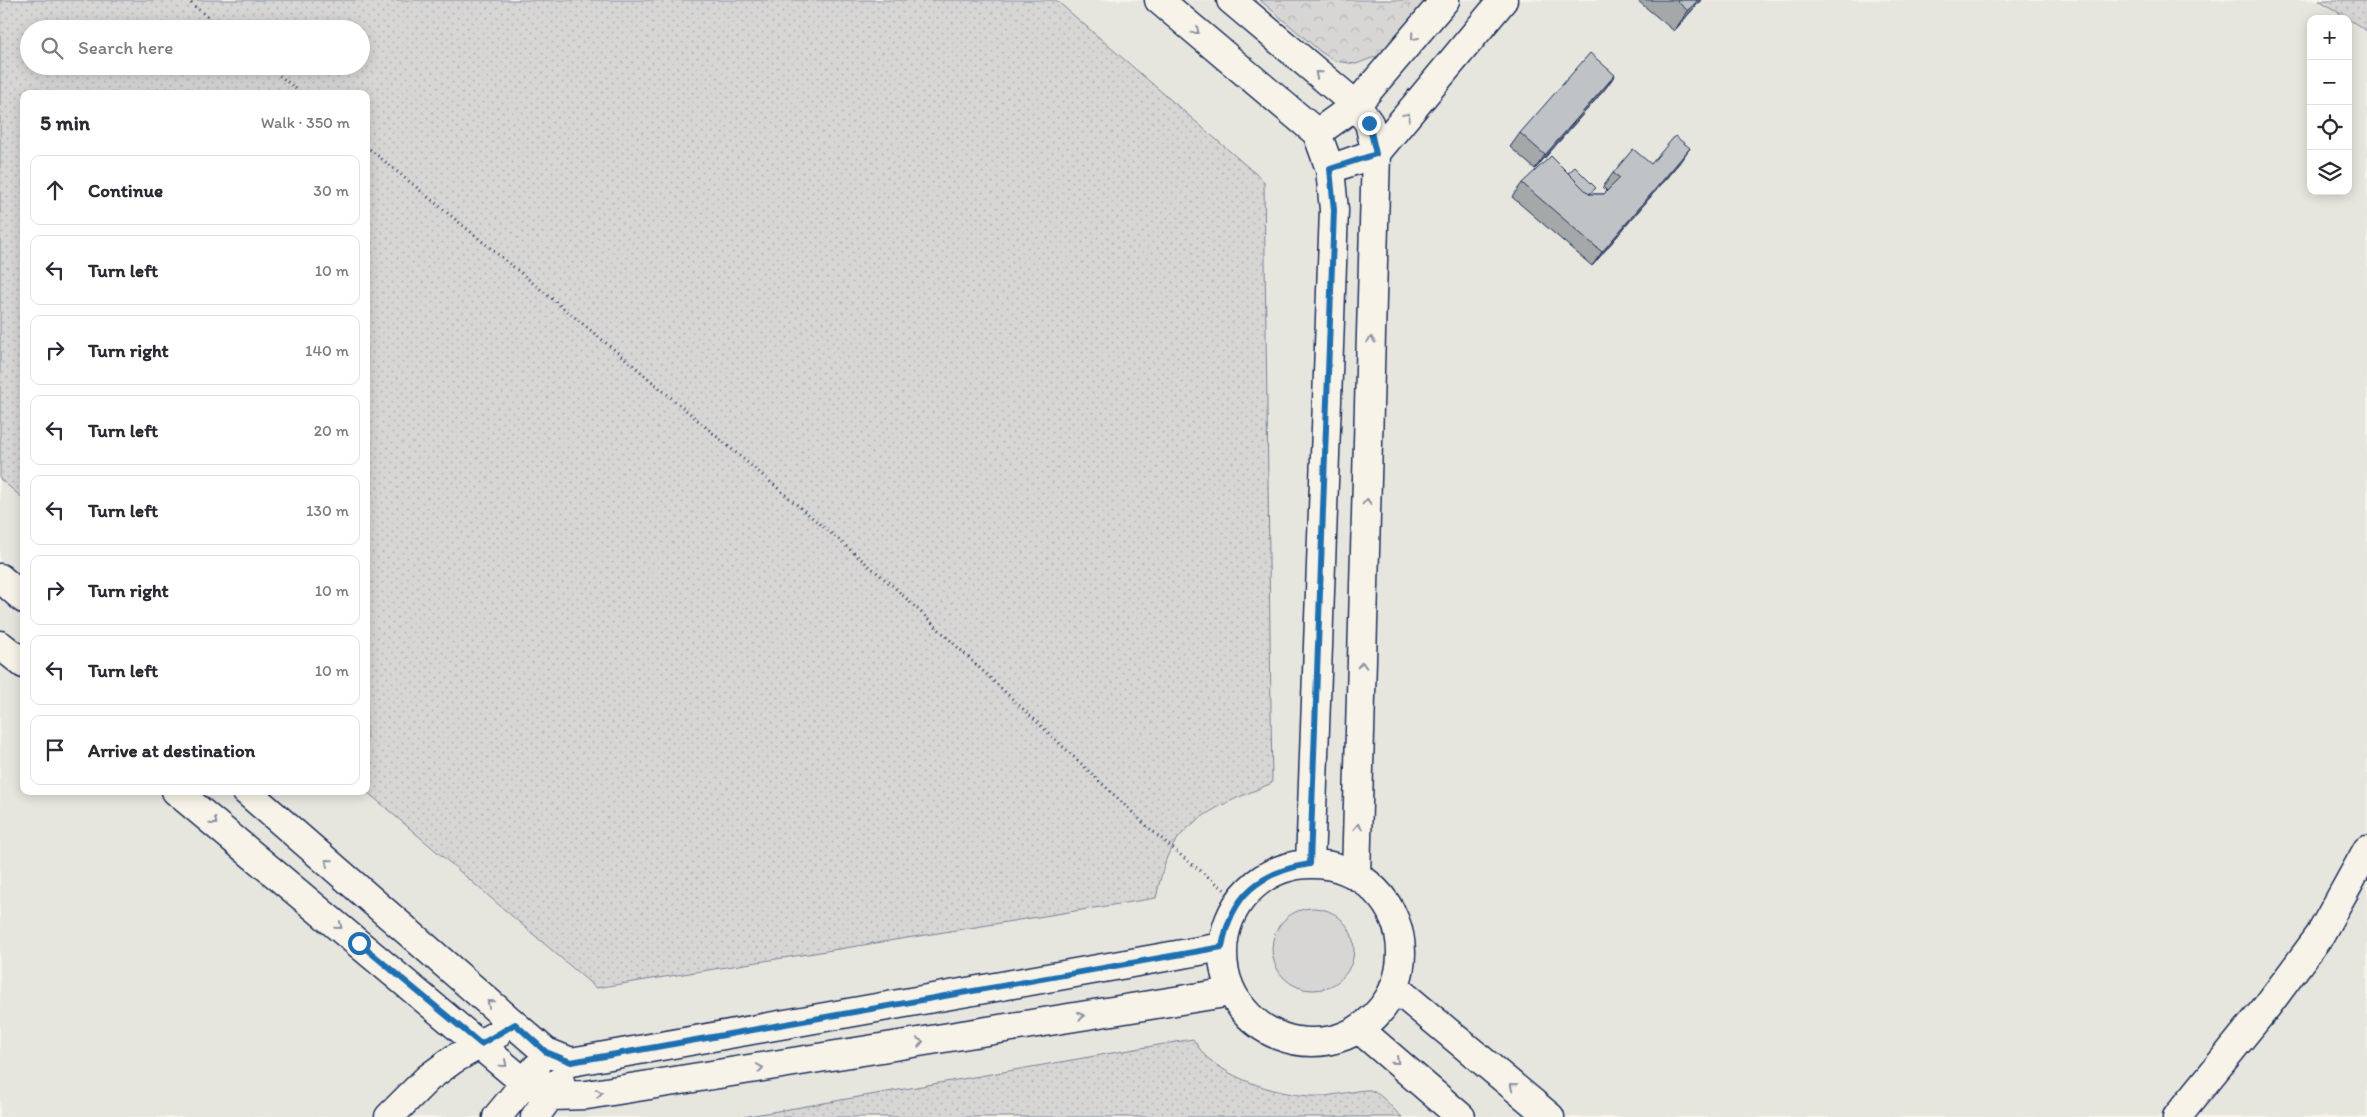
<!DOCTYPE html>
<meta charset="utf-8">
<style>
:root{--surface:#fff;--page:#f2f2f3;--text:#2b2b33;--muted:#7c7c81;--line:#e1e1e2}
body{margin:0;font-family:Itim,sans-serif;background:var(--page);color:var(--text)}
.controls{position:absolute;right:15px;top:15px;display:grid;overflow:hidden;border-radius:10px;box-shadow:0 2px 12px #0003}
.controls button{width:45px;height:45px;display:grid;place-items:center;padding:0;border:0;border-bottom:1px solid var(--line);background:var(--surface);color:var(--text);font:25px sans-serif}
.stop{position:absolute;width:15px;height:15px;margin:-11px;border:4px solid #1f6fb2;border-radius:50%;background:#fff}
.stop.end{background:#1f6fb2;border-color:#fff;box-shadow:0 1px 5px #0008}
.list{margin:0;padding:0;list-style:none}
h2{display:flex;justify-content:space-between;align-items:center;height:65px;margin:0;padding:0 20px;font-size:21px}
h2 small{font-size:16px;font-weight:400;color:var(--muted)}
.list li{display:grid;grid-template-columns:32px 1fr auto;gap:15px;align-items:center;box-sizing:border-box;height:70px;margin:0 10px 10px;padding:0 10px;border:1px solid var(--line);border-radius:10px}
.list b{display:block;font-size:19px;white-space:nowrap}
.list em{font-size:16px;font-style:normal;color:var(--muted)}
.icon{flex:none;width:28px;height:28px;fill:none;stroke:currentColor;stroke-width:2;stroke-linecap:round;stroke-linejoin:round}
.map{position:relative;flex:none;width:2367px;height:1117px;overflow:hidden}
.search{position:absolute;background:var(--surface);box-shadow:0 2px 12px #0003;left:20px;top:20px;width:350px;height:55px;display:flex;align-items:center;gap:12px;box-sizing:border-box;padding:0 18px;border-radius:28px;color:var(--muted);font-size:19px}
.panel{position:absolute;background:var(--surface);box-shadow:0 2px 12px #0003;left:20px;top:90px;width:350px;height:705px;border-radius:10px}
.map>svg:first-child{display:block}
.built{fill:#e6e5de;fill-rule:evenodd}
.grass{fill:url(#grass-dots);stroke:#798299;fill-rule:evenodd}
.forest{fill:url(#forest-crowns);stroke:#798299}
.green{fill:#d7d6d4;stroke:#798299}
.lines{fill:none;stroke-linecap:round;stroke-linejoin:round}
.minor-casing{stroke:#1b2f5e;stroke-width:31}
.path{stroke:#1b2f5e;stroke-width:3;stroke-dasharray:1 4;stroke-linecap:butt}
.minor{stroke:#f7f3e8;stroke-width:28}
.wall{fill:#a5a8a9;stroke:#1b2f5e}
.shaded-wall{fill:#86888a;stroke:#1b2f5e}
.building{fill:#c0c3c5;stroke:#1b2f5e}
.oneway{stroke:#8991a3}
.route{stroke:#1f6fb2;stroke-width:6}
</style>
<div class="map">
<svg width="2367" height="1117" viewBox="0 0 2367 1117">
<defs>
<pattern id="grass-dots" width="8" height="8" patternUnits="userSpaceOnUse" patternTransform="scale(1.25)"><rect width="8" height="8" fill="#d7d6d4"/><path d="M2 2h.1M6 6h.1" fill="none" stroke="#b8b8b8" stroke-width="1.8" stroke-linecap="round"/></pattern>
<pattern id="forest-crowns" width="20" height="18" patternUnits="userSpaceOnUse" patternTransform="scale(1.25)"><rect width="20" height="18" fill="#d7d6d4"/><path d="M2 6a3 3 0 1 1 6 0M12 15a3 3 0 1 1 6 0" fill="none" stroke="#b8b8b8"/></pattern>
</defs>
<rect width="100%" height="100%" fill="#f7f3e8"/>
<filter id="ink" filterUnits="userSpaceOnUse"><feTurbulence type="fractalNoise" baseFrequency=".02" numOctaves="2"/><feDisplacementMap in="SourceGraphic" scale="10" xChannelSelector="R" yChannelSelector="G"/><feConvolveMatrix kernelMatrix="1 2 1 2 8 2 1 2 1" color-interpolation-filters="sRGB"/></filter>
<g filter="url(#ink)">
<!-- built -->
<path class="built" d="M0 0H2367V1117H0ZM2311 19H2348V191H2311ZM29 29H361V66H29ZM24 94H366V791H24Z"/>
<!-- grass -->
<path class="grass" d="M0 0H1056L1264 181 1272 783C1234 800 1185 815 1167 857 1162 870 1159 885 1156 898L596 988 366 791V94H24V499L0 479ZM29 29H361V66H29Z
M2319 0H2367V31Z
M1193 1039C1198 1046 1203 1055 1210 1060 1238 1083 1289 1098 1325 1096 1334 1095 1365 1089 1370 1090 1383 1094 1392 1109 1402 1117H743Z"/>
<!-- forest -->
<path class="forest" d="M1260 0H1427L1380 55 1356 64 1335 61 1321 52Z"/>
<!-- green -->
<path class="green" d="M1272 949a41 41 0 1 1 82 0a41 41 0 1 1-82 0Z"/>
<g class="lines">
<defs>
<path id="minor" d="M1159 0 1317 133 1330 169 1334 210 1310 864
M1231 0 1356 105 1369 123 1376 153 1356 876
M1317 133 1356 105 1445 0
M1330 169 1376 153 1503 0
M0 578 24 599
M0 645 24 664
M176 791 525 1083 551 1096 587 1095 1231 992
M246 791 546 1052 571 1062 1222 947
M1223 953a89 89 0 1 1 178 0a89 89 0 1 1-178 0Z
M1394 987 1550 1117
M1359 1029 1461 1117
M389 1117 428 1078 454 1059 496 1035
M497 1117 525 1083 536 1068
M535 1117 560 1081
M2177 1117 2268 1005 2320 935 2367 850"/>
</defs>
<!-- minor casing -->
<use href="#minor" class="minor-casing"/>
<!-- path -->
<path class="path" d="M187 0 222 29
M268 66 302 94
M366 146 628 361 894 587 1149 828 1183 857 1239 901"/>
<!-- minor -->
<use href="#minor" class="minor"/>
</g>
<!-- wall -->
<path class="wall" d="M1637 0H1701L1674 31Z
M1615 75 1605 89 1535 169 1510 147 1520 133Z
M1680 162 1592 266 1512 197 1522 183 1568 173 1591 194H1604L1607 191 1603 187 1613 173 1651 164Z"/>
<!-- shaded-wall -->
<path class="shaded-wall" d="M1698 0H1701L1674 31 1688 11Z
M1615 75 1605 89 1535 169 1545 155Z
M1690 148 1680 162 1592 266 1602 252Z"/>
<!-- building -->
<path class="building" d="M1676 0H1698L1688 11Z
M1590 53 1615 75 1545 155 1520 133Z
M1675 136 1690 148 1602 252 1522 183 1551 156 1589 194H1604L1620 178 1613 173 1633 149 1651 164Z
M1575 167 1596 188 1589 194 1568 173Z"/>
<!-- one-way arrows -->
<defs><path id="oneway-chevron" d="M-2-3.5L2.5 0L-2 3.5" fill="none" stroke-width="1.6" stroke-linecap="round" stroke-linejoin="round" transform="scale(1.25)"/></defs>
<g class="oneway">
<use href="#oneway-chevron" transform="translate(1196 31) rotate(40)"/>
<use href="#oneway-chevron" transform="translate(1414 37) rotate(130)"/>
<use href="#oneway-chevron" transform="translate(1318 74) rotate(-140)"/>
<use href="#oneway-chevron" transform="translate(1407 116) rotate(-50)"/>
<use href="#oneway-chevron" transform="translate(1371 340) rotate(-88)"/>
<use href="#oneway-chevron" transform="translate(1367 502) rotate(-88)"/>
<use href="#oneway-chevron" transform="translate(1362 665) rotate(-88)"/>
<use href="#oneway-chevron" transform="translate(214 822) rotate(40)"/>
<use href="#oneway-chevron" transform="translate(1358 827) rotate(-88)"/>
<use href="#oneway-chevron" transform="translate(328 862) rotate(-139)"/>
<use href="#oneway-chevron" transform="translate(339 926) rotate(40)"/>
<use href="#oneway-chevron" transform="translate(490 1003) rotate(-139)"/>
<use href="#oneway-chevron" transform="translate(1081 1016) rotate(-9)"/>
<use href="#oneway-chevron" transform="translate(920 1042) rotate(-9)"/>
<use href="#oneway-chevron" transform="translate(1396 1061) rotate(41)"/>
<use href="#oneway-chevron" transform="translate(504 1064) rotate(41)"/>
<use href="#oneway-chevron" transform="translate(760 1068) rotate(-9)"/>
<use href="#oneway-chevron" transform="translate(1513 1086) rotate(-140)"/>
<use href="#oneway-chevron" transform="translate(599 1093) rotate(-9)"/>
</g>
</g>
<g class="lines" filter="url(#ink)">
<!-- route -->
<path class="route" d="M359 943 481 1044 515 1024 546 1052 571 1062 1222 947C1231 896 1259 872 1310 864L1334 210 1330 169 1376 154 1369 123"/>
</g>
</svg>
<div class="controls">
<button>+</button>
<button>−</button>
<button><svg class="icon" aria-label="locate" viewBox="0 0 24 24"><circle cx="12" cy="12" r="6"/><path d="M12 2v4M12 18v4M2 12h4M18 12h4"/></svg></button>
<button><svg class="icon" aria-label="layers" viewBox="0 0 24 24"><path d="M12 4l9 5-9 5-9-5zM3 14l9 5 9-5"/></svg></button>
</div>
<div class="stop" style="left:359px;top:943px"></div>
<div class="stop end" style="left:1369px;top:123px"></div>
<div class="search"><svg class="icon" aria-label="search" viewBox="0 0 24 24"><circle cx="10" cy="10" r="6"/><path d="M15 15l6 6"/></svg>Search here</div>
<section class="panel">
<h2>5 min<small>Walk · 350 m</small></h2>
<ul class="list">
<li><svg class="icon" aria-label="ahead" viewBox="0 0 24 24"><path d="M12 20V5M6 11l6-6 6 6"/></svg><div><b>Continue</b></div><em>30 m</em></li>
<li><svg class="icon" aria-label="left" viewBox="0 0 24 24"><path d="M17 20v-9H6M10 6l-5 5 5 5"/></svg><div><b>Turn left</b></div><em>10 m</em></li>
<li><svg class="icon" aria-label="right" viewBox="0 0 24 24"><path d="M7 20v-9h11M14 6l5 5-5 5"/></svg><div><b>Turn right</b></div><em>140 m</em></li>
<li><svg class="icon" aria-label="left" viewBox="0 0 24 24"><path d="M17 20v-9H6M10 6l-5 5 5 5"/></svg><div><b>Turn left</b></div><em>20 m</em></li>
<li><svg class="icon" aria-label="left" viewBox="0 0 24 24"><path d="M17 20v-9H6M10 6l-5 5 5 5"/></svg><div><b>Turn left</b></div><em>130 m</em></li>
<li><svg class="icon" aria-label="right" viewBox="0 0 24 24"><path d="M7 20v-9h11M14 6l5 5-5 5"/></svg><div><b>Turn right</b></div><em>10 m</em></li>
<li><svg class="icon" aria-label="left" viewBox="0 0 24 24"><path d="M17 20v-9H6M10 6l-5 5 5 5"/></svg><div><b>Turn left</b></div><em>10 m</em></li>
<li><svg class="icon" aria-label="arrive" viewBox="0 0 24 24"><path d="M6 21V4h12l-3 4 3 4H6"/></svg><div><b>Arrive at destination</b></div></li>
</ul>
</section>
</div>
